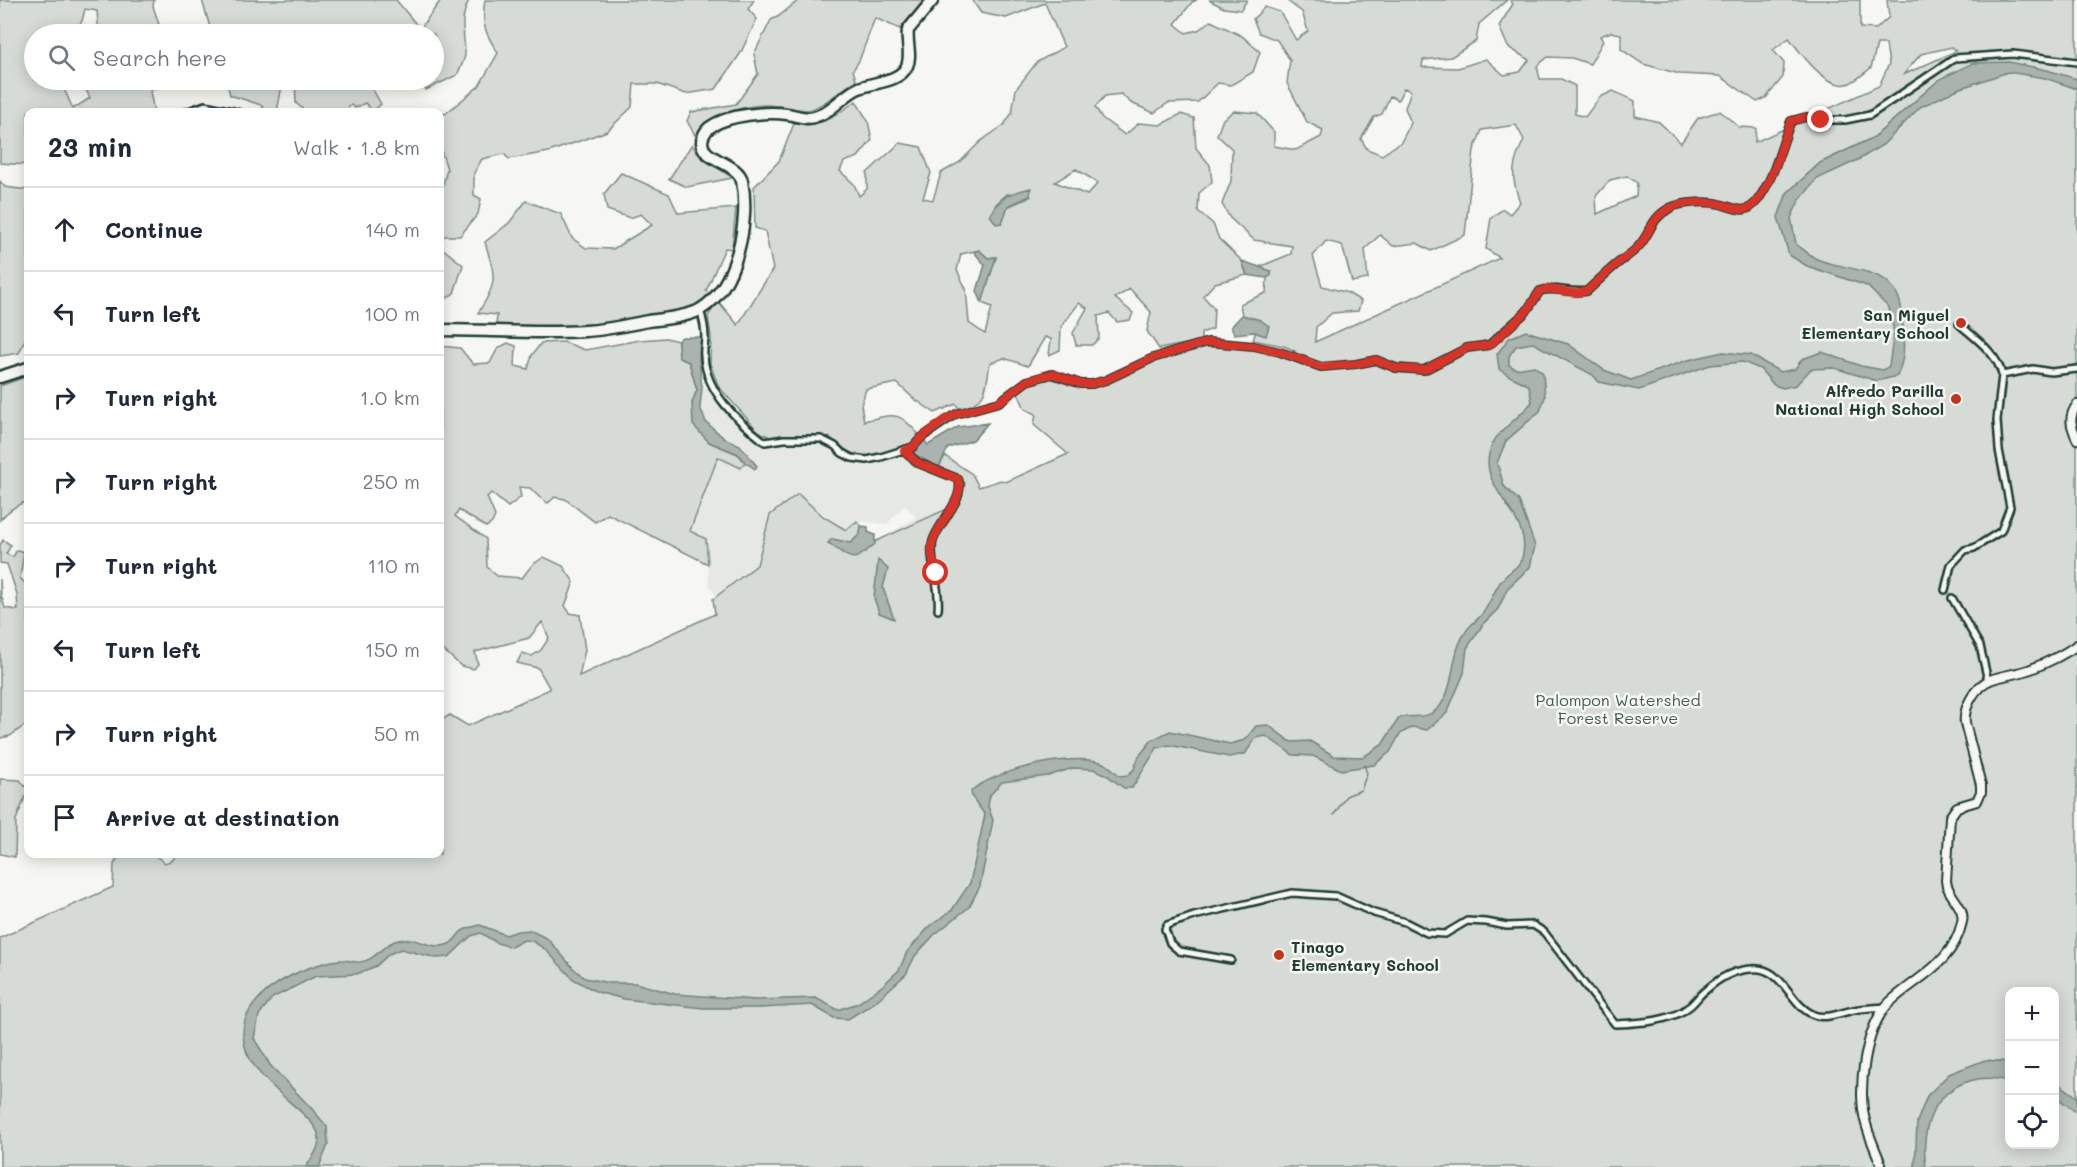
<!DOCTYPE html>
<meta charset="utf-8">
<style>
:root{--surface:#fff;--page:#f2f2f3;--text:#1f2937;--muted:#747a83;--line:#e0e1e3}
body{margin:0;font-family:Mali,sans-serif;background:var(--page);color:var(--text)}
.controls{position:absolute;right:18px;bottom:18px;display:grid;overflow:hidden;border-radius:12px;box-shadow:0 3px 15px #0003}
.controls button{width:54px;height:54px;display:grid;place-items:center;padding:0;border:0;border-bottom:2px solid var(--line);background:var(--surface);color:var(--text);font:30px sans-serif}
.stop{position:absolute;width:18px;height:18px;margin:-14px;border:4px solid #d93025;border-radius:50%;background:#fff}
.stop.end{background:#d93025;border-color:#fff;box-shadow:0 2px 6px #0008}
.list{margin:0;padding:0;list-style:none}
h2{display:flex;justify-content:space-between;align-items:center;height:78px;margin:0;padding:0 24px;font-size:26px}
h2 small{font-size:20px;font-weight:400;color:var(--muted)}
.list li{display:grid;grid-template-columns:39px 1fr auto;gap:18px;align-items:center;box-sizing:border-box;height:84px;padding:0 24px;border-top:2px solid var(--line)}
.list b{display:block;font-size:22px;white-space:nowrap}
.list em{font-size:20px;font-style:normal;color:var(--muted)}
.icon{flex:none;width:33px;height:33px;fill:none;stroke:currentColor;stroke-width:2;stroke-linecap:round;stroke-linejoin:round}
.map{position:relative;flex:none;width:2077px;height:1167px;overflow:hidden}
.search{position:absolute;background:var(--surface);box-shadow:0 3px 15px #0003;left:24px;top:24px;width:420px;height:66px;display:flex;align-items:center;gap:15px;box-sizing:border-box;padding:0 21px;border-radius:33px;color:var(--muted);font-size:22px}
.panel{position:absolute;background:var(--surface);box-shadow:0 3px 15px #0003;left:24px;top:108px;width:420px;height:750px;border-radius:12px}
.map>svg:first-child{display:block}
.built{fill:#e6e8e4}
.green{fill:#d6dbd6;stroke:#7a8c85;stroke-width:1.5;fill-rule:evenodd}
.water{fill:#aab3ae;stroke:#72847d;stroke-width:1.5}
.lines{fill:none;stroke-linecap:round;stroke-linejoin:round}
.stream{stroke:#72847d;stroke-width:1.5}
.street-casing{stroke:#1f3d34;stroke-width:10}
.secondary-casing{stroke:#1f3d34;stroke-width:12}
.highway-casing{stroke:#1f3d34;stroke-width:15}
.street{stroke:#f6f6f2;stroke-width:5}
.secondary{stroke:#f6f6f2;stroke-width:8}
.highway{stroke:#f6f6f2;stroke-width:10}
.route{stroke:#d93025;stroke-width:8}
.poi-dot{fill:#c8321e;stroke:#f6f6f2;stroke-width:2}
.labels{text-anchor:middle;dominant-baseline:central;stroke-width:5;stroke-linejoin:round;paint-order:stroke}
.poi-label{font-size:16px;font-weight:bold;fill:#1f3d34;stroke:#f6f6f2;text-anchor:end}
.park-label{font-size:16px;fill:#445d54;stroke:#f6f6f2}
</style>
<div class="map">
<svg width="2077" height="1167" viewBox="0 0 2077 1167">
<rect width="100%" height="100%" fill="#f6f6f2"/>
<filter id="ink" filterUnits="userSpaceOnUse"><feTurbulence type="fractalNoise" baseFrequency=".0167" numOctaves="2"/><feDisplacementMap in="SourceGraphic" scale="12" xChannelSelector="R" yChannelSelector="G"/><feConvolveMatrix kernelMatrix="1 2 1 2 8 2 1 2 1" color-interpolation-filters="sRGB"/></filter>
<g filter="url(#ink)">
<!-- built -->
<path class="built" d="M702 387 712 391 765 442 820 441 834 445 851 460 867 463 911 451 965 483 960 500 938 537 878 560 892 532 916 517 905 505 887 524 857 521 846 530 824 517 798 494 770 515 757 565 717 597 709 585 706 539 690 531 718 457 740 468 745 462 755 468 740 445 724 438 706 422 700 407Z"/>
<!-- green -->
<path class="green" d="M0 0H154L153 6 162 34H99L97 11 85 9 82 21 74 34H34V80H60L73 109 90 98 84 86V80H166L150 91 154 112H28V165L0 163Z
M202 0H396L420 29 441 0H469C459 22 464 30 465 52 466 59 460 68 457 75L426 90 422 81 434 80V70L439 66 434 61V34H212Z
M485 0H754L748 9 757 19 740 54 716 89 686 94 657 84H634L632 107 607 131 549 152 509 159 504 154 482 159 474 173V195L481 199 478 214 460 236H443L442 248 463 265 454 293 440 303V189H442L447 169 440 147V113L445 114 479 86 498 53C485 33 481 24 485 0Z
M799 0H924L900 29 875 18 859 61 853 70 856 80C846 87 819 109 808 110 794 110 780 105 766 105 741 106 709 114 695 135L687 121 691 112 736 104 758 74 754 54 771 20 779 16Z
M972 0H1197L1192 2 1175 24 1186 33 1198 30 1211 21 1242 36 1260 52 1253 72 1231 85 1218 83 1198 102 1168 103 1154 113 1131 103 1121 94 1105 96 1095 107 1102 118 1125 135 1139 123 1160 125 1181 114 1194 118 1196 148 1210 165 1212 182 1199 193 1198 211 1213 224 1219 239 1242 261 1247 275 1215 283 1203 296 1214 308 1213 329 1201 333V341L1159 349 1147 331 1151 312 1130 289 1115 298 1133 313 1130 320 1117 322 1109 313 1098 316 1099 338 1092 345H1076L1073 333 1087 308 1079 303 1061 327 1060 350 1049 355 1051 339 1045 337 1028 366 1004 358 990 363C985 392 988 399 960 410L956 404 935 413 913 398 897 383 866 389 861 405 864 421C895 414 898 410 920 436L904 448 868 457 852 454 829 437H770L758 431 719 387 710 364 711 337 708 316 718 301 738 325 773 269 765 231 755 228 754 187 779 161 795 121C828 126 830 119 856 101L868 121 872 140 858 157 844 162 840 171 854 184 859 196 867 189V173L900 143 921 147 931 173 923 198 933 200 941 173 960 162 981 141 1004 125 1012 113 1016 89 1037 62 1064 47 1045 3 1006 18 981 13ZM1076 169 1098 183 1087 195 1055 182ZM1007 194 1030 197 990 215 996 204ZM979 250 988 258 996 257 982 303 992 307 985 334 969 323 966 289 957 270 961 254Z
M1209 0H1247L1241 10 1224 8Z
M1286 0H1507L1479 24 1476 41 1451 57 1423 60 1422 67 1458 68 1486 59 1504 75 1520 72 1529 60 1508 47 1499 26 1513 4 1510 0H1860V28L1876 29 1889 17 1887 0H2077V1167H0V938L113 887 114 864 121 854H153L165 863 173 860 176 854H440V721L450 715 468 726 550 689 538 668 517 663 522 653 532 656 541 650 549 638 542 622 529 638 475 652 478 664 474 669 461 666 440 647V346L460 348 473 364 490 363 498 348 508 343 516 346 515 366 528 369 532 355 541 343 564 342 585 350 640 340 666 338 678 341 679 358 689 362 697 390 692 403 709 442 738 454 745 462 741 468 718 457 690 531 706 539 708 564 608 514 595 522 565 499 555 497 548 503 539 497 530 488 519 487 521 497 508 507 491 493 487 497 495 516 492 523 486 527 459 510 455 516 486 539 487 567 497 576 522 578 532 565 544 557 563 566 574 582 565 606 570 613 580 615 585 650 579 676 715 614 713 599 757 565 770 515 798 494 824 517 846 530 857 521 861 526 860 534 851 543 832 539 829 543 846 555 958 504 965 483 939 467 945 456 972 474 979 487 1001 480 1006 482 1068 454 1034 425 1036 414 1025 409 1018 393C1054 361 1064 392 1099 386 1114 383 1138 367 1153 360 1188 344 1247 341 1282 357L1295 351 1284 346 1253 340 1260 320 1242 315 1240 304 1266 293 1267 278 1271 275V271L1259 267 1291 254 1292 246 1254 240 1230 218 1222 204 1231 181 1232 149 1217 135 1223 119 1234 111 1257 113 1274 132V146L1296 150 1321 137 1323 130 1307 122 1287 83 1290 60 1277 40 1259 33 1253 19 1265 7 1280 12 1296 40 1308 31 1302 12ZM1611 32 1621 34V49L1643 64 1680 74 1720 76 1757 102 1766 98 1783 77 1784 63 1773 50 1789 38C1801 53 1826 89 1847 84 1855 82 1864 73 1871 68L1877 44H1886L1889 64 1879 86 1755 142 1756 128 1739 127 1720 111 1698 118 1681 143 1659 122 1635 116V101L1613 91 1600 97 1585 117 1575 114V86L1561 79H1540L1537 66 1548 57 1572 58 1590 64 1603 41 1600 36ZM1952 47 1956 51 1903 75 1921 54ZM1404 88 1411 91 1405 108 1411 123 1401 142 1382 155 1367 149 1361 139 1374 117 1382 114 1390 96 1398 100ZM1516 125 1524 140C1512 164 1510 176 1520 202L1510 214 1503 209 1491 218 1486 249 1500 258 1315 342 1316 327 1332 313 1358 311 1361 301 1348 293 1322 286 1313 256 1326 241 1342 245 1352 282 1368 279 1365 249 1380 235 1393 246 1417 243 1431 251 1465 235 1474 150 1482 130ZM1627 176 1637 183 1636 196 1597 214 1596 196 1610 180ZM2010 992H2054V1144H2010Z
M226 80H283L277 112H267L261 105 230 95Z
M295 80H377L372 88 381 104 373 111 365 103 355 108 351 105 346 110 348 112H306L296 103Z
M692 144C703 166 715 164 732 178L687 187 669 179Z
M621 173 669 194 678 213 736 208 732 249 725 248 706 291 711 295 707 300 687 309 587 326 565 328 496 326 497 315 478 313C499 281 495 277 485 242L509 223 526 201 561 214 572 238 586 248 613 249 652 225 641 214 630 218 607 210 604 194Z
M0 181 5 187 28 190V333L19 353 0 356Z
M28 376V501C16 505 8 510 0 520V386Z
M3 540 11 545 6 554 13 557 17 550 24 552 20 578 28 586V723L10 736 0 738V579L1 595 5 608 18 610 17 594 7 564 0 563V545Z
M0 779 20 780 28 790 16 820 15 857 0 854Z"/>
<!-- water -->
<path class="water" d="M2009 62 2047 70 2077 79V89L2045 78 2008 72 1958 89 1920 107 1884 144 1860 159 1817 179 1799 201 1791 218 1796 244C1803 249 1811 257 1819 260 1863 275 1903 265 1903 326 1904 346 1905 358 1897 376L1877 381 1834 368 1811 369 1796 385 1783 388 1774 385 1760 369 1743 362 1710 365 1639 390 1599 382 1593 375 1533 343 1516 346 1509 356V365L1516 369 1534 366 1543 373 1545 397 1540 411 1506 441 1497 463 1504 486 1519 501 1535 546 1530 567 1508 588 1498 609 1484 623 1467 648 1464 673 1447 713 1427 730 1412 727 1400 734 1390 752 1374 765 1341 770 1313 756 1293 755 1266 736 1256 738 1245 754 1229 757 1169 745 1157 748 1132 788H1124L1105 774 1093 769 1073 768 1048 776 1002 782 990 795 988 806 993 820 980 886 969 907 934 935 915 956 906 974 874 1003 848 1019 834 1018 812 1005 761 1008H703L624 999 597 992 573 979 545 949 532 941 524 940 511 947 497 943 481 933 471 936 449 957 436 958 401 949 389 954 376 966 357 974 316 976 272 998 259 1015 254 1038 270 1065 314 1111 327 1127 328 1145 319 1167H306C311 1159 320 1148 319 1138 318 1112 242 1081 243 1033 244 992 304 965 338 960 346 959 354 963 361 962 379 959 383 940 405 939 419 938 434 951 449 944 454 942 458 934 462 931 467 928 474 927 480 925L506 935 518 931 530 930 548 939 573 968 585 978 609 983H635L675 994 756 1000 816 998 838 1010 858 1003 882 986 899 970 907 952 929 927 952 910 970 883 985 815 972 797 971 791C995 770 1070 753 1101 762 1108 764 1114 771 1120 776L1128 775 1134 769 1139 756 1152 740 1170 731 1230 744 1245 740 1256 726 1268 725 1291 742 1310 741 1334 756 1363 757 1382 745 1399 718C1415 714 1428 721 1440 706 1456 684 1450 655 1465 633 1469 625 1478 620 1483 613 1490 603 1494 591 1501 581 1508 571 1521 568 1523 554 1531 510 1469 486 1494 441 1499 431 1523 414 1532 402L1529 386C1518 378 1509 378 1499 369L1497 354 1509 338 1526 331 1568 344 1604 370 1631 380 1688 360 1723 352 1751 355 1780 372 1795 369 1802 359 1822 352 1861 366 1883 370 1889 366 1894 332 1889 308 1867 286 1807 266 1789 255 1778 217 1787 193 1820 163 1874 137 1940 79 1973 63Z
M1031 188 1030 196 1008 206 1002 223 996 224 990 215C1002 195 1010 193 1031 188Z
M979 250 988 258 996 257 982 303 977 291 985 265 974 252Z
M1242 261 1271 271V275L1267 278 1247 275Z
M1242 315 1260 320 1269 326 1266 336 1254 332 1234 334 1231 327Z
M682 337H701L699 360 702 387 700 407 706 422 724 438 740 445 757 466 755 469 745 462 738 454 709 442 693 425 692 403 697 390 689 362 679 358 678 341Z
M988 423 973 440 948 448 939 467 915 455 911 451 924 440 928 445 958 427Z
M861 526 868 527V532L875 535V544C851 565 854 560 828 543L832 539 851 543 860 534Z
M878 560 888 569 883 588 894 619 879 613 874 598Z
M1985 1060 2009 1062V1081C1951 1067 1917 1111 1926 1167H1915L1917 1122 1927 1096 1949 1074Z
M2055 1081 2077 1097V1113L2055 1096Z"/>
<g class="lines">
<!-- stream -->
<path class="stream" d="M1334 815 1346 796 1361 790 1367 773 1364 765"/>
<defs>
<path id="street" d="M186 112 205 105 237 112
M700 310C703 319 705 328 705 338 705 344 703 350 704 356 706 393 738 421 765 442L784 439H821L835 446 842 453 852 458 867 460 881 457 913 447 921 438 956 414 999 402 1027 381 1052 374 1081 384H1092L1106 380 1153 358 1208 342 1254 346 1280 352 1321 367 1356 364 1376 360 1396 368 1424 370 1467 348 1489 345 1526 312 1540 291C1555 286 1571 294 1587 291 1597 282 1607 272 1617 264 1624 258 1633 253 1639 246 1652 231 1650 219 1670 208 1681 202 1708 201 1720 204 1735 208 1745 216 1757 201 1775 177 1780 148 1791 121L1806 117 1821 120H1845L1870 115 1955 58 2013 54 2077 62
M2002 375 2033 369 2051 372 2077 369
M905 451 918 463 958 479C967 497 938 523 933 541 928 557 941 588 938 610
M1945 590 1951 565 1965 550 1974 548 2001 531 2010 507 1999 450 1997 420 2002 375C1998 354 1975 338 1959 324
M1952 598 1980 646 1988 681
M1231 960 1179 951 1170 943 1165 929 1167 925 1194 916 1292 893 1336 896 1374 913 1405 922 1427 933 1445 934 1467 921 1486 922 1507 926 1533 925 1544 932 1615 1024C1639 1023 1671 1022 1690 1006 1696 1001 1700 994 1706 990 1718 979 1734 970 1751 969 1783 965 1789 1005 1814 1015 1826 1020 1842 1012 1854 1010 1865 1008 1876 1008 1886 1007"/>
<path id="secondary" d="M2077 405C2068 417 2071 426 2077 439
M1882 1167C1877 1153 1870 1139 1866 1124 1856 1092 1865 1026 1890 1002 1918 976 1953 964 1962 922 1966 906 1947 896 1946 881L1950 817 1957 807 1977 801 1981 792V785L1965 723C1963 708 1975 686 1990 680 2003 675 2018 674 2031 669 2046 663 2065 654 2077 645"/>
<path id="highway" d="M440 330C488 330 537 334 585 331 606 330 627 325 648 321 662 319 689 317 701 309 737 287 750 220 742 181 738 161 695 160 703 137 705 132 708 128 712 126 728 115 768 111 787 114 796 115 805 120 814 117 831 113 843 95 859 88 874 82 900 82 907 66 912 55 906 42 908 30L933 0
M0 377 28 368"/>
</defs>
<!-- street casing -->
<use href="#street" class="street-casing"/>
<!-- secondary casing -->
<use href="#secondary" class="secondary-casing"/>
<!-- highway casing -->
<use href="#highway" class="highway-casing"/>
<!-- street -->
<use href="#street" class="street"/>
<!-- secondary -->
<use href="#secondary" class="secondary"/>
<!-- highway -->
<use href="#highway" class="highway"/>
</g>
</g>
<g class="lines" filter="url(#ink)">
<!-- route -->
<path class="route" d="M936 573C934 564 930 554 932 544 936 524 967 498 958 479L918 463 904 451 913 447 921 438 945 420 956 414 999 402 1027 381 1043 376 1053 374 1081 384H1092L1106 380 1153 358 1208 342 1254 346 1280 352 1321 367 1356 364 1376 360 1396 368 1424 370 1467 348 1490 345 1526 312 1540 291 1547 289 1577 293 1587 291C1597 282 1607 272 1617 264 1624 258 1633 253 1639 246 1652 231 1650 219 1670 208 1681 202 1708 201 1720 204 1735 208 1745 216 1757 201 1775 177 1780 148 1791 121L1806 117 1821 120"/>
</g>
<!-- markers -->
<g class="poi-dot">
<circle cx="1961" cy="323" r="6"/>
<circle cx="1956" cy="399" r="6"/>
<circle cx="1279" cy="955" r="6"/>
</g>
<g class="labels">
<!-- poi labels -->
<g class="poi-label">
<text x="1949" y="314">San Miguel<tspan x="1949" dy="18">Elementary School</tspan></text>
<text x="1944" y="390">Alfredo Parilla<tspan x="1944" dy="18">National High School</tspan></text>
<text x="1291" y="946" text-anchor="start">Tinago<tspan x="1291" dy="18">Elementary School</tspan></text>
</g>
<!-- park labels -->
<g class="park-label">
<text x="1618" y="699">Palompon Watershed<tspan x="1618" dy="18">Forest Reserve</tspan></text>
</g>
</g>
</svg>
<div class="controls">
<button>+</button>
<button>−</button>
<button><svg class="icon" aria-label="locate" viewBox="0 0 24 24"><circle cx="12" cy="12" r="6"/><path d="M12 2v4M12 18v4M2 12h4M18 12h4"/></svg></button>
</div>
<div class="stop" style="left:936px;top:573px"></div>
<div class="stop end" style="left:1821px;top:120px"></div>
<div class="search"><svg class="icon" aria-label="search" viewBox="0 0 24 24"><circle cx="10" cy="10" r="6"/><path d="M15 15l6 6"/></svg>Search here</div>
<section class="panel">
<h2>23 min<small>Walk · 1.8 km</small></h2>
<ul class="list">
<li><svg class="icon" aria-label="ahead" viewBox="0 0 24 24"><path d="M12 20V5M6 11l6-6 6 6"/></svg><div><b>Continue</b></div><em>140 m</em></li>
<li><svg class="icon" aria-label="left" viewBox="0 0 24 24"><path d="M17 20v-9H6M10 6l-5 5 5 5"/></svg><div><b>Turn left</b></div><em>100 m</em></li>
<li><svg class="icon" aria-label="right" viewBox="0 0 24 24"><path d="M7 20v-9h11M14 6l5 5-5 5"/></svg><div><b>Turn right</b></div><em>1.0 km</em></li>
<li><svg class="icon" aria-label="right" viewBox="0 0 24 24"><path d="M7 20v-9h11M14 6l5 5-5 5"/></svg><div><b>Turn right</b></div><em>250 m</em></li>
<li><svg class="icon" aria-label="right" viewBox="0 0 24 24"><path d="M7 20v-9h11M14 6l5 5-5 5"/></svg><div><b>Turn right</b></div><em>110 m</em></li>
<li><svg class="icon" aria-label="left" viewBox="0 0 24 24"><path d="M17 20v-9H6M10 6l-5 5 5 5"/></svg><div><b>Turn left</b></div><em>150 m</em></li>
<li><svg class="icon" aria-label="right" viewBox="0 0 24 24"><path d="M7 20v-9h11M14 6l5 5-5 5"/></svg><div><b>Turn right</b></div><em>50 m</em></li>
<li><svg class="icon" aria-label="arrive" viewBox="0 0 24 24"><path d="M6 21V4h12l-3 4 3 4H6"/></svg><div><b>Arrive at destination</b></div></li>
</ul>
</section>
</div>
